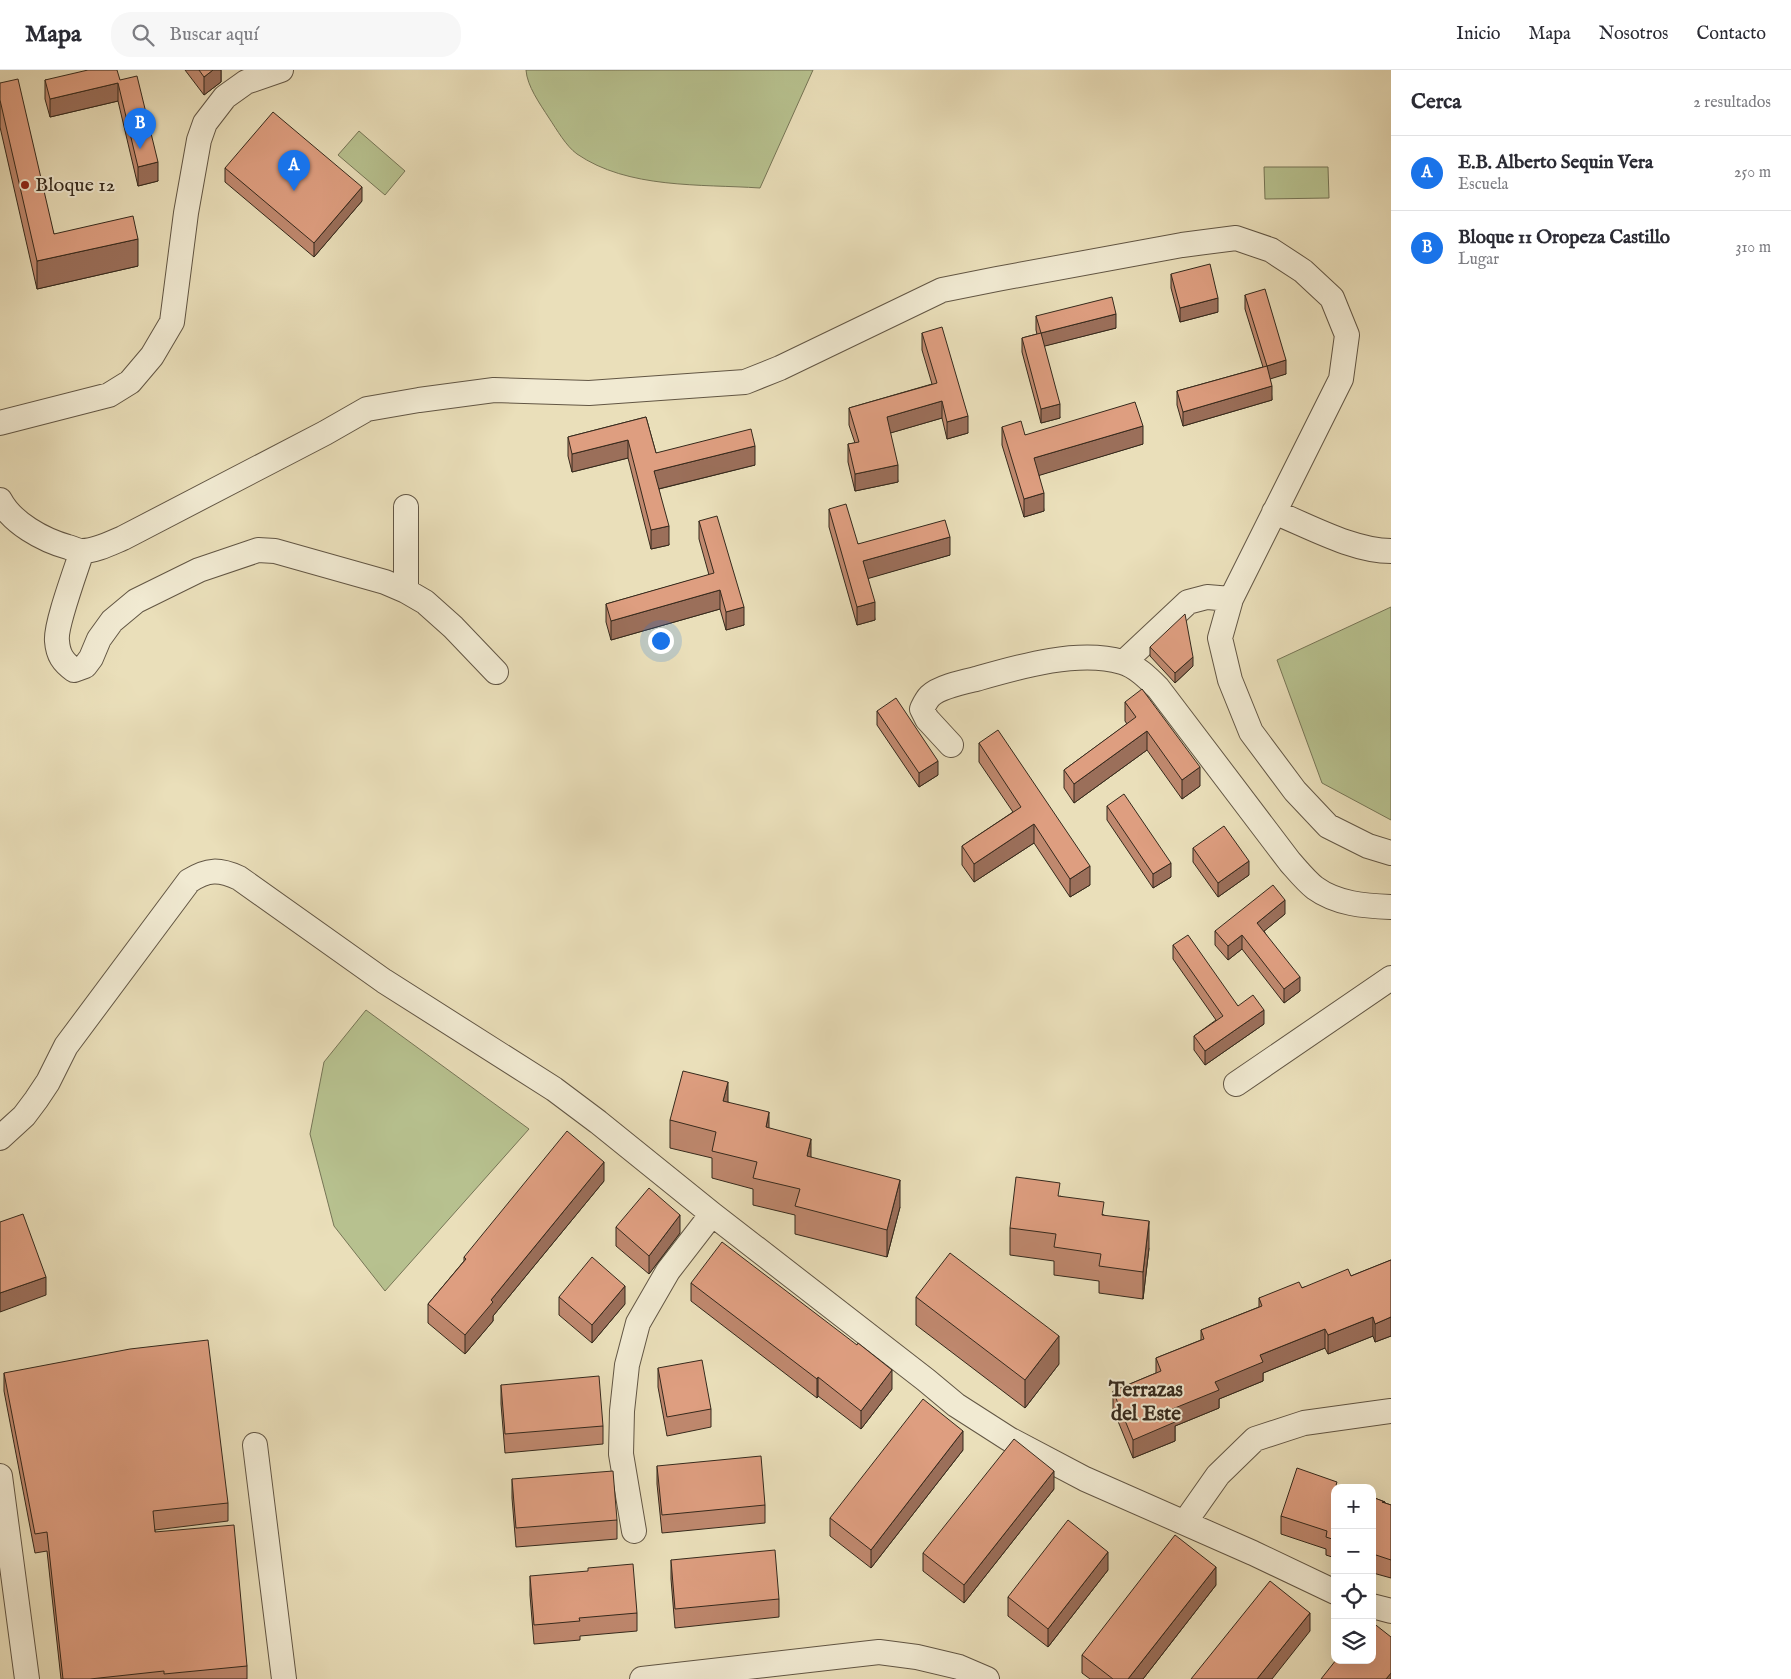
<!DOCTYPE html>
<html lang="es">
<meta charset="utf-8">
<style>
:root{--surface:#fff;--page:#f7f7f7;--text:#2b2b33;--muted:#7c7c81;--line:#e1e1e2;--accent:#1a73e8}
body{margin:0;font-family:"IM FELL English",serif;background:var(--page);color:var(--text)}
.controls{position:absolute;right:15px;bottom:15px;display:grid;overflow:hidden;border-radius:10px;box-shadow:0 5px 20px #0002}
.controls button{width:45px;height:45px;display:grid;place-items:center;padding:0;border:0;border-bottom:1px solid var(--line);background:var(--surface);color:var(--text);font:25px sans-serif}
.you{position:absolute;left:660px;top:570px;width:18px;height:18px;margin:-12px;border:4px solid #fff;border-radius:50%;background:#1a73e8;box-shadow:0 0 0 8px #1a73e833}
.badge{display:grid;place-items:center;width:32px;height:32px;border-radius:50%;background:var(--accent);color:#fff;font-size:16px;font-weight:700}
.pin{position:absolute;translate:-50% -41px;filter:drop-shadow(0 1px 2px #0008)}
.pin::after{content:'';position:absolute;top:26px;width:18px;height:15px;background:inherit;clip-path:polygon(0 0,100% 0,50% 100%)}
.list{margin:0;padding:0;list-style:none}
h2{display:flex;justify-content:space-between;align-items:center;height:65px;margin:0;padding:0 20px;font-size:21px}
h2 small{font-size:16px;font-weight:400;color:var(--muted)}
.list li{display:grid;grid-template-columns:32px 1fr auto;gap:15px;align-items:center;box-sizing:border-box;height:75px;padding:0 20px;border-top:1px solid var(--line)}
.list b{display:block;font-size:19px;white-space:nowrap}
.list p{margin:0;font-size:16px;white-space:nowrap;color:var(--muted)}
.list em{font-size:16px;font-style:normal;color:var(--muted)}
.icon{flex:none;width:28px;height:28px;fill:none;stroke:currentColor;stroke-width:2;stroke-linecap:round;stroke-linejoin:round}
.map{position:relative;flex:none;width:1391px;height:1609px;overflow:hidden}
header{display:flex;align-items:center;gap:30px;box-sizing:border-box;height:70px;padding:0 25px;background:var(--surface);border-bottom:1px solid var(--line)}
header strong{font-size:24px}
nav{display:flex;gap:28px;margin-inline-start:auto;font-size:18px}
.search{width:350px;height:45px;background:var(--page);display:flex;align-items:center;gap:12px;box-sizing:border-box;padding:0 18px;border-radius:20px;color:var(--muted);font-size:19px}
main{display:flex}
aside{flex:1;background:var(--surface)}
.map>svg:first-child{display:block}
.green{fill:#b7c18f;stroke:#767556}
.lines{fill:none;stroke-linecap:round;stroke-linejoin:round}
.minor-casing{stroke:#625644;stroke-width:26}
.minor{stroke:#f1ead2;stroke-width:24}
.wall{fill:#bf886e;stroke:#35291c}
.shaded-wall{fill:#9b6f5a;stroke:#35291c}
.building{fill:#de9e80;stroke:#35291c}
.poi-dot{fill:#8f2418;stroke:#f1ead2;stroke-width:2}
.labels{text-anchor:middle;dominant-baseline:central;stroke-width:4;stroke-linejoin:round;paint-order:stroke}
.poi-label{font-size:20px;fill:#35291c;stroke:#f1ead2;text-anchor:start}
.neighbourhood-label{font-size:21px;font-weight:bold;fill:#35291c;stroke:#f1ead2}
</style>
<header>
<strong>Mapa</strong>
<div class="search"><svg class="icon" aria-label="search" viewBox="0 0 24 24"><circle cx="10" cy="10" r="6"/><path d="M15 15l6 6"/></svg>Buscar aquí</div>
<nav><a>Inicio</a><a>Mapa</a><a>Nosotros</a><a>Contacto</a></nav>
</header>
<main>
<div class="map">
<svg width="1391" height="1609" viewBox="0 0 1391 1609">
<rect width="100%" height="100%" fill="#eadfba"/>
<filter id="stains"><feTurbulence type="fractalNoise" baseFrequency=".004" numOctaves="4"/><feColorMatrix values="0 0 0 0 .2 0 0 0 0 .09 0 0 0 0 .02 0 0 0 .5 -.17"/></filter>
<radialGradient id="worn" r=".72"><stop offset=".6" stop-color="#630" stop-opacity="0"/><stop offset="1" stop-color="#630" stop-opacity=".3"/></radialGradient>
<!-- green -->
<path class="green" d="M526 0H813L760 118C700 114 628 119 577 84 566 76 557 60 549 48 540 34 527 16 526 0Z
M359 61 405 101 385 125 338 85Z
M1264 97H1328L1329 128 1265 129Z
M1391 537V750L1322 713 1277 590Z
M366 940 529 1059 385 1221 334 1156 310 1064 324 992Z"/>
<g class="lines">
<defs>
<path id="minor" d="M0 353 109 325 130 312 152 286 172 252 186 143 199 70 205 53 225 27 246 12 281 0
M0 430C12 453 43 470 68 477 72 478 78 481 82 481 96 481 111 473 123 468L325 363 367 339 419 330 494 320 589 323 745 312 780 298 942 220 997 209 1182 175 1236 168 1271 180 1303 201 1332 228 1347 265 1341 309 1231 529 1220 568 1230 610 1251 662 1295 721 1328 756 1368 776 1391 783
M406 437V521
M1274 442C1309 456 1353 481 1391 481
M82 481C76 500 55 556 57 571 58 585 63 592 74 600L85 596 91 588 99 569 112 551 136 531 199 500 258 480 275 481 385 512 406 521 425 532 453 557 496 602
M1124 592 1188 532 1207 527 1231 529
M951 675 927 649 922 639C924 635 926 630 930 626 939 617 963 612 976 609 1018 597 1078 579 1122 592 1136 596 1148 608 1158 618L1290 792C1298 801 1306 811 1315 818 1337 834 1365 836 1391 837
M1236 1014 1391 908
M0 1068 24 1046 36 1030 48 1012 66 976 189 811C208 799 219 799 239 808L384 911 554 1019 598 1052 712 1144 926 1310 956 1335 1009 1369 1085 1409 1253 1483 1335 1522
M255 1375 284 1609
M0 1406 27 1609
M1185 1452 1218 1405 1255 1369 1304 1353 1391 1341
M634 1461 621 1384 622 1341 627 1295 638 1253 668 1201 712 1144
M1372 1536 1391 1541
M642 1609 879 1582 917 1587 959 1597 987 1609"/>
</defs>
<!-- minor casing -->
<use href="#minor" class="minor-casing"/>
<!-- minor -->
<use href="#minor" class="minor"/>
</g>
<!-- wall -->
<path class="wall" d="M185 0H221V12L204 25Z
M45 10H120L158 111 138 116 118 31 50 47 45 29Z
M0 13 54 164 138 196 37 219 0 57Z
M225 98 362 131 314 187 225 112Z
M1171 204 1218 242 1180 252 1171 218Z
M1245 225 1286 304 1270 308 1272 330 1183 356 1177 335V321L1263 297 1245 239Z
M1036 246 1116 258 1044 276 1060 348 1041 353 1022 282V268L1037 264 1036 260Z
M922 263 968 363 947 369 942 348 890 363 898 412 855 421 848 392V374L855 373 849 355V338L932 314 922 280Z
M646 347 656 383 755 395 659 419 669 475 651 479 628 388 572 402 568 386V367Z
M1002 357 1025 365 1143 374 1039 405 1044 441 1024 447 1002 375Z
M829 439 858 474 950 485 868 508 875 550 857 555 829 457Z
M699 451 744 555 726 560 720 539 611 570 606 552V534L709 505 699 469Z
M1150 577 1193 596 1175 613 1150 586Z
M1125 632 1200 716 1182 729 1147 680 1074 733 1064 718V700L1127 654 1125 651Z
M877 641 938 705 919 717 877 655Z
M979 673 1090 815 1070 827 1034 773 974 812 962 795V776L1013 742 979 692Z
M1107 736 1171 807 1153 818 1107 750Z
M1193 778 1249 805 1218 827 1193 792Z
M1285 844 1264 861 1300 921 1284 933 1242 879 1228 890 1215 875V861Z
M1173 875 1238 936 1264 954 1205 995 1194 980V966L1216 950 1173 889Z
M728 1032 769 1058 811 1087 900 1137 887 1187 795 1164V1145L753 1135V1119L712 1108V1088L670 1078V1050Z
M604 1111 493 1246V1251L465 1284 428 1253V1234L464 1191V1187Z
M1060 1126 1104 1145 1149 1178 1143 1229 1099 1223V1211L1054 1205V1191L1010 1185V1158Z
M616 1157 680 1163 649 1204 616 1176Z
M1391 1190V1266L1375 1272 1373 1266 1328 1284 1325 1278 1263 1303V1311L1219 1329V1338L1175 1356V1371L1133 1388 1113 1339V1321L1156 1303V1288L1201 1270V1260L1259 1237V1228L1351 1206Z
M691 1213 892 1319 861 1359 818 1326 817 1328 691 1231Z
M559 1227 625 1234 592 1273 559 1245Z
M916 1227 1059 1294 1025 1338 916 1255Z
M658 1298 711 1339V1357L667 1366 658 1317Z
M4 1303 228 1433V1451L155 1460V1462L247 1596V1609H61L47 1481 35 1483 4 1321Z
M501 1315 603 1356V1374L505 1383 501 1334Z
M963 1380 871 1498 830 1466V1448Z
M657 1396 765 1435V1453L662 1463 657 1414Z
M512 1409 617 1450V1469L516 1477 512 1428Z
M1335 1418V1488L1326 1485V1479L1281 1464V1446Z
M1054 1419 964 1533 923 1501V1483Z
M1372 1427 1385 1432V1433L1391 1435V1508L1373 1503V1501H1372Z
M671 1490 779 1529V1547L675 1558 671 1509Z
M1108 1500 1048 1577 1008 1546V1527Z
M530 1506 637 1543V1561L580 1566V1570L534 1574 530 1525Z
M1216 1515 1143 1609H1090L1082 1603V1585Z"/>
<!-- shaded-wall -->
<path class="shaded-wall" d="M213 0H221V12L204 25V7Z
M118 13V31L50 47V29Z
M158 92V111L138 116V97Z
M362 117V131L314 187V173Z
M138 169V196L37 219V191Z
M1218 228V242L1180 252V238Z
M1116 244V258L1041 277V263Z
M1286 290V304L1267 310V296Z
M1272 316V330L1183 356V342Z
M942 331V348L887 364V347Z
M1060 334V348L1041 353V339Z
M968 346V363L947 369V352Z
M1143 356V374L1034 407V388Z
M628 370V388L572 402V384Z
M755 376V395L654 420V401Z
M898 395V412L855 421V404Z
M1044 423V441L1024 447V429Z
M669 456V475L651 479V460Z
M950 467V485L863 510V491Z
M720 520V539L611 570V551Z
M875 532V550L857 555V537Z
M744 537V555L726 560V542Z
M1193 587V596L1175 613V603Z
M1147 661V680L1074 733V714Z
M938 691V705L919 717V703Z
M1200 697V716L1182 729V710Z
M1034 754V773L974 812V794Z
M1249 791V805L1218 827V813Z
M1171 793V807L1153 818V804Z
M1090 796V815L1070 827V809Z
M1285 830V844L1257 867V853Z
M1242 865V879L1228 890V876Z
M1300 907V921L1284 933V919Z
M1264 940V954L1205 995V981Z
M728 1012V1039L723 1031Z
M769 1042V1069L766 1057Z
M811 1069V1096L807 1086Z
M604 1092V1111L493 1246V1251L465 1284V1265L491 1230Z
M900 1110V1137L887 1187V1160Z
M680 1145V1163L649 1204V1186Z
M1149 1151V1178L1143 1229V1202Z
M46 1207V1225L0 1242V1223Z
M625 1216V1234L592 1273V1255Z
M1373 1247V1266L1328 1284V1265Z
M1391 1247V1266L1375 1272V1254Z
M1325 1259V1278L1263 1303V1311L1219 1329V1338L1175 1356V1371L1133 1388V1370L1170 1340 1215 1312 1260 1285Z
M1059 1266V1294L1025 1338V1310Z
M892 1300V1319L861 1359V1341Z
M818 1307V1326L817 1328V1309Z
M963 1361V1380L871 1498V1480Z
M1054 1401V1419L964 1533V1515Z
M1108 1482V1500L1048 1577V1559Z
M1216 1497V1515L1143 1609H1128Z
M1310 1543V1561L1272 1609H1257Z
M1391 1603V1609H1386Z"/>
<!-- building -->
<path class="building" d="M88 0H117L120 10 137 6 158 92 138 97 118 13 50 29 45 10Z
M199 0H213L204 7Z
M18 9 54 164 133 146 138 169 37 191 0 30V13Z
M273 42 362 117 314 173 225 98Z
M1210 194 1218 228 1180 238 1171 204Z
M1265 219 1286 290 1267 296 1245 225Z
M1112 227 1116 244 1041 263 1036 246Z
M942 257 968 346 947 352 942 331 887 347 898 395 855 404 848 374 859 372 849 338 937 313 922 263Z
M1041 263 1060 334 1041 339 1022 268Z
M1267 296 1272 316 1183 342 1177 321Z
M1135 332 1143 356 1034 388 1044 423 1024 429 1002 357 1021 351 1025 365Z
M646 347 656 383 751 359 755 376 654 401 669 456 651 460 628 370 572 384 568 367Z
M846 434 858 474 945 450 950 467 863 491 875 532 857 537 829 439Z
M717 446 744 537 726 542 720 520 611 551 606 534 714 503 699 451Z
M1185 544 1193 587 1175 603 1150 577Z
M1142 619 1200 697 1182 710 1147 661 1074 714 1064 700 1136 647 1125 632Z
M896 628 938 691 919 703 877 641Z
M998 660 1090 796 1070 809 1034 754 974 794 962 776 1021 737 979 673Z
M1124 724 1171 793 1153 804 1107 736Z
M1224 756 1249 791 1218 813 1193 778Z
M1273 815 1285 830 1257 853 1300 907 1284 919 1242 865 1228 876 1215 861Z
M1188 865 1238 936 1253 925 1264 940 1205 981 1194 966 1223 946 1173 875Z
M683 1001 728 1012 723 1031 769 1042 766 1057 811 1069 807 1086 900 1110 887 1160 795 1136 800 1119 753 1108 757 1092 712 1081 716 1062 670 1050Z
M567 1061 604 1092 491 1230 493 1232 465 1265 428 1234 466 1189 464 1187Z
M1016 1107 1060 1113 1058 1126 1104 1132 1102 1145 1149 1151 1143 1202 1099 1196 1101 1184 1054 1177 1056 1164 1010 1158Z
M649 1118 680 1145 649 1186 616 1157Z
M23 1144 46 1207 0 1223V1152Z
M722 1172 857 1275 858 1273 892 1300 861 1341 818 1307 817 1309 691 1213Z
M950 1183 1059 1266 1025 1310 916 1227Z
M592 1187 625 1216 592 1255 559 1227Z
M1391 1190V1247L1375 1254 1373 1247 1328 1265 1325 1259 1260 1285 1263 1292 1215 1312 1219 1320 1170 1340 1175 1352 1133 1370 1113 1321 1161 1301 1156 1288 1204 1269 1201 1260 1262 1236 1259 1228 1299 1212 1302 1218 1348 1199 1351 1206Z
M208 1270 228 1433 153 1441 155 1462 234 1455 247 1596 164 1604V1601L90 1609H63L47 1462 35 1464 4 1303 130 1279Z
M702 1290 711 1339 667 1347 658 1298Z
M599 1306 603 1356 505 1364 501 1315Z
M923 1329 963 1361 871 1480 830 1448Z
M1014 1369 1054 1401 964 1515 923 1483Z
M761 1386 765 1435 662 1445 657 1396Z
M1297 1398 1337 1412 1336 1415 1344 1418H1335V1470L1326 1467 1327 1461 1281 1446Z
M613 1401 617 1450 516 1458 512 1409Z
M1372 1427 1385 1432H1382L1391 1435V1490L1373 1484 1374 1483 1372 1482Z
M1068 1450 1108 1482 1048 1559 1008 1527Z
M1175 1465 1216 1497 1128 1609H1113L1082 1585Z
M775 1480 779 1529 675 1539 671 1490Z
M633 1494 637 1543 579 1548 580 1551 534 1555 530 1506 588 1501V1498Z
M1270 1511 1310 1543 1257 1609H1191Z
M1372 1552 1391 1567V1603L1386 1609H1321L1336 1590H1372Z"/>
<!-- markers -->
<circle class="poi-dot" cx="25" cy="115" r="5"/>
<g class="labels">
<!-- poi labels -->
<g class="poi-label">
<text x="35" y="115">Bloque 12</text>
</g>
<!-- neighbourhood labels -->
<g class="neighbourhood-label">
<text x="1146" y="1320">Terrazas<tspan x="1146" dy="24">del Este</tspan></text>
</g>
</g>
<rect width="100%" height="100%" filter="url(#stains)"/>
<rect width="100%" height="100%" fill="url(#worn)"/>
</svg>
<div class="controls">
<button>+</button>
<button>−</button>
<button><svg class="icon" aria-label="locate" viewBox="0 0 24 24"><circle cx="12" cy="12" r="6"/><path d="M12 2v4M12 18v4M2 12h4M18 12h4"/></svg></button>
<button><svg class="icon" aria-label="layers" viewBox="0 0 24 24"><path d="M12 4l9 5-9 5-9-5zM3 14l9 5 9-5"/></svg></button>
</div>
<div class="you"></div>
<div class="pin badge" style="left:294px;top:121px">A</div>
<div class="pin badge" style="left:140px;top:79px">B</div>
</div>
<aside>
<h2>Cerca<small>2 resultados</small></h2>
<ul class="list">
<li><span class="badge">A</span><div><b>E.B. Alberto Sequin Vera</b><p>Escuela</p></div><em>250 m</em></li>
<li><span class="badge">B</span><div><b>Bloque 11 Oropeza Castillo</b><p>Lugar</p></div><em>310 m</em></li>
</ul>
</aside>
</main>
